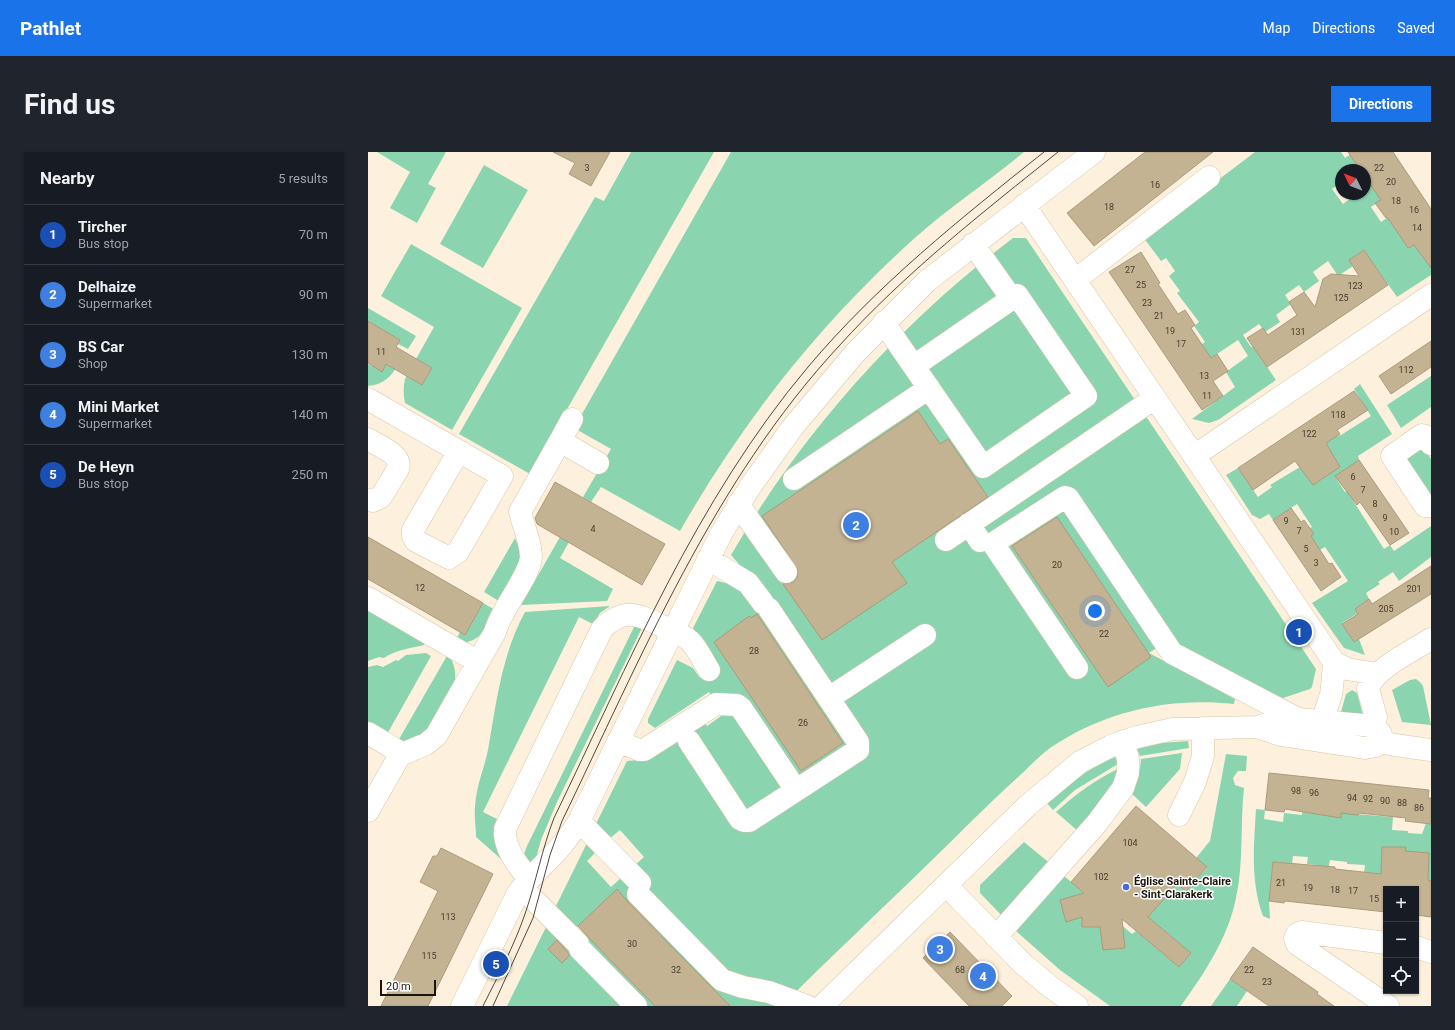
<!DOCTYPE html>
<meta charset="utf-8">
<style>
:root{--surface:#171b24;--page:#20242c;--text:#f1f3f6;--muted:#9ea1a6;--line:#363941;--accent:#1a73e8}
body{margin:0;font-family:Roboto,sans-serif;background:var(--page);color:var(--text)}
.controls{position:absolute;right:12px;bottom:12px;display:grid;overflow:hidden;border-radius:0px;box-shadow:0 1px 3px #0004}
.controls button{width:36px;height:36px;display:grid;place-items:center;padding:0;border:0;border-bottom:1px solid var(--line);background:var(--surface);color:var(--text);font:20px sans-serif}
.compass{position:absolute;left:967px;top:12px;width:36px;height:36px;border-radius:50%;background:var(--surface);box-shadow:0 1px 3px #0004;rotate:313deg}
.scale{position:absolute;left:12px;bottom:10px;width:56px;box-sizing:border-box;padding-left:4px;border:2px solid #1b1509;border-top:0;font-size:11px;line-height:14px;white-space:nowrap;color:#1b1509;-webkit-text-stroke:3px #fff;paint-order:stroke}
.you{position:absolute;left:727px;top:459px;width:14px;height:14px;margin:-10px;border:3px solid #fff;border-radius:50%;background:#1a73e8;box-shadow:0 0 0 6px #1a73e833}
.badge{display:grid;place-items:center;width:26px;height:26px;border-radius:50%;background:var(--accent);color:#fff;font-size:13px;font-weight:700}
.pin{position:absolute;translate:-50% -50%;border:2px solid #fff;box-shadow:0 1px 4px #0006}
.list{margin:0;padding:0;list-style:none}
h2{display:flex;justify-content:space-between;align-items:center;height:52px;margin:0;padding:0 16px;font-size:17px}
h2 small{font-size:13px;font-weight:400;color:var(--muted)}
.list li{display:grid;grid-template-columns:26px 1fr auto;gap:12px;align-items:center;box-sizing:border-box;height:60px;padding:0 16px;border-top:1px solid var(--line)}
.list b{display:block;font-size:15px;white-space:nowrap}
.list p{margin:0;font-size:13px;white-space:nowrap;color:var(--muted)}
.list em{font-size:13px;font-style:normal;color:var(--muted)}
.icon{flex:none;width:22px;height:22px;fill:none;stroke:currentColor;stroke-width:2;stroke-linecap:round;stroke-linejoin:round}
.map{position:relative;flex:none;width:1063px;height:854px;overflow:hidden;border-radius:0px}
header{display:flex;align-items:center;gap:24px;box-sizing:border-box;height:56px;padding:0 20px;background:var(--accent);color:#fff}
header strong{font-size:19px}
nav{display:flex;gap:22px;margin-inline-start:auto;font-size:14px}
.intro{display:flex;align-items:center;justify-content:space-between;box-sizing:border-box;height:96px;padding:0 24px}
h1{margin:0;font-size:28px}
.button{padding:10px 18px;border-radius:0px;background:var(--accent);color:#fff;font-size:14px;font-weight:700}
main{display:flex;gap:24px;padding:0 24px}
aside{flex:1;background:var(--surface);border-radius:0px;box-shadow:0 1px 3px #0004}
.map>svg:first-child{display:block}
.green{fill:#8ad5b0}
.building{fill:#c4b393;stroke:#ab9a7b}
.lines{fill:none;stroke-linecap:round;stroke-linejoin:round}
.minor-casing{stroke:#d8c6a5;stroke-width:23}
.minor{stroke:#fff;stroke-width:22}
.tram{stroke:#51493c;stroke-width:1}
.poi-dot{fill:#4d66db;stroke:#fff;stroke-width:1.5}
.labels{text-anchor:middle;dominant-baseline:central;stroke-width:3;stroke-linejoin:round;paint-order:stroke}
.number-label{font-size:9px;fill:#453c2c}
.poi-label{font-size:11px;font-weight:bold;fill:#1b1509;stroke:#fff;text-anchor:start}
</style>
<header>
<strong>Pathlet</strong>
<nav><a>Map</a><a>Directions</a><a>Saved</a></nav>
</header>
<div class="intro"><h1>Find us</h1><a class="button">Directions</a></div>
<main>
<aside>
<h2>Nearby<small>5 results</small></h2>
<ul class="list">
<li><span class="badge" style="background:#1a4fb4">1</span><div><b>Tircher</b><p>Bus stop</p></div><em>70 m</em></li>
<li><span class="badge" style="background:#3f7fe0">2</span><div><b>Delhaize</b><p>Supermarket</p></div><em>90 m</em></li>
<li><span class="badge" style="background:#3f7fe0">3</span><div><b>BS Car</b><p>Shop</p></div><em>130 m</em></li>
<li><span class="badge" style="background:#3f7fe0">4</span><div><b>Mini Market</b><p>Supermarket</p></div><em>140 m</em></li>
<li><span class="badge" style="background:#1a4fb4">5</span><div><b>De Heyn</b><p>Bus stop</p></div><em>250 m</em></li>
</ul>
</aside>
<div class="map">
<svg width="1063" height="854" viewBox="0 0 1063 854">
<rect width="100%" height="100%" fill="#fdf1dd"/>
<!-- green -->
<path class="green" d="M9 0H78L60 32 68 36 49 71 22 56 42 20Z
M263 0H346L162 322 91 282 227 45 236 49Z
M363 0H656C621 29 583 54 549 84 453 170 376 267 312 379L233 335 223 350 215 345 243 297 206 276Z
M887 0H973L977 6 986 0 998 14 991 18H973V30L964 37 975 52 989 42H997V36L1003 33 1016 46 1003 55 1013 70 1030 58 1029 80 1040 96 1046 93 1063 103V123L1029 145 996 98 981 108 985 114 970 124 960 109 945 120 951 129 936 140 931 133 917 143 923 152 908 163 912 170 897 180 891 172 875 183 883 195 885 194 908 228 850 268 841 271 824 267 867 235 858 220 880 204 870 188 837 210 827 197 837 190 826 174 831 170 809 141 812 139 801 124 807 119 798 106 793 109 775 85Z
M116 13 160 38 115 116 72 92Z
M645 86H658L948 517 944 535 942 537 912 547 813 496 806 484 781 501 867 547 866 552C801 545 737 559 682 596 670 605 659 617 648 627 618 654 589 684 559 713 511 760 461 806 414 854H139L179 773 205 799 220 785 210 774 208 776 187 756 219 691 230 698 219 709 243 735 276 705 252 678 241 687 227 674 259 609 270 608 335 569 339 574 356 562 341 540 287 576 280 571V567L309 508 325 516 332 526 349 515 325 476 349 429 375 435 390 434 363 403C435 279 531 172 645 86Z
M43 92 154 156 84 278 37 251C35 242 35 233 38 224L54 233 64 216 48 207 66 175 13 144Z
M0 156 48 184 40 197 30 192 32 188 0 169Z
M21 207 30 212C24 225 14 233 0 234V212L14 219Z
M1063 224V255L1033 276 1019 253Z
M992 232 1024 282 990 304 991 308 968 326 977 340 979 339 1016 397 1022 393 1026 399 1063 374V405L1031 429 1025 420 1010 430 1012 432 998 441 1001 447 987 457 990 461 974 471 986 490 991 487 997 503 976 496 944 451 980 429 957 395 952 398 943 384 942 376 944 375 929 352 905 368 901 362 892 367 884 363 858 323 870 316 890 345 904 335 902 333 932 315 955 288 973 283 1003 264 986 237Z
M1050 298H1057L1063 307V343L1056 341 1038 307Z
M192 385 201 390 192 406 245 437 239 449 153 453Z
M147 386 154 403 134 451 116 440Z
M115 451 129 459C116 479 112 492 86 491L92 480 97 483Z
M242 454 232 461 225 472 211 465 115 660 129 667C123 682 125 692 135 704L133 707 108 685C108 675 106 665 107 655 108 635 116 617 120 598 128 552 134 501 157 460Z
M0 455 58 489 56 493C43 496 25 499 16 506L11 505 0 509Z
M267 473 274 476 189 650 173 688 167 710H162L156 702 159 694Z
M58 501 63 504 18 584 0 573V515L9 513 15 515 28 508 30 509 38 503Z
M80 502C86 511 88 518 87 528L59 581 38 589H30Z
M1048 527 1052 530 1055 534 1063 573 1034 570 1024 538 1042 528Z
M984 538 989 541 995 563 973 560 978 542Z
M820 589 821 596 772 604 769 597 794 591Z
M814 601 812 617 778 655 763 641 772 617 773 607Z
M858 602 879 604 878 619H870L865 626 867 633 876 636C872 672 876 710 868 746 860 786 837 820 813 854H742L692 818 647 778 695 723 764 782 768 779 811 815 823 801 780 765 809 732 818 739 839 716 828 706 842 689Z
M747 605 750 612 707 638 685 658 679 651C700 632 721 616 747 605Z
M752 616 753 622 711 680 688 660C708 642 728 627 752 616Z
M958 627 977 629 974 661 1025 665 1024 678 1040 679V681L1054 682 1058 671 1063 672V729L996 720 997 713 979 712V710L962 708 960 718 949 716V713L939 712 940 705 925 704 924 712 905 711 901 749 902 767 895 764C882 729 886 692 888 657L897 658 896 667 915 670 916 661 934 663V660L954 663Z
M656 690 684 713 636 766 612 741V733Z
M862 827 879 839 869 854H843Z"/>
<!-- building -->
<path class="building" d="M185 0H242L223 34 201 22 207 11Z
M777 0H845L726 94 699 61Z
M980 0H1025L1063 57V116L1046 93 1040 96 1019 65 1018 66 1007 51 1013 48 997 25V18H992Z
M996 98 1020 133 899 215 879 186 895 176 900 183 929 163 921 150 936 140 947 155 955 127 963 122 991 124 981 108Z
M773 100 792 131 790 132 810 162 817 158 827 173 823 176 843 206 849 202 860 219 845 229 855 244 834 258 741 120Z
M0 169 32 188 28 195 64 216 54 233 18 212 14 220 0 211Z
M1063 189V215L1023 242 1011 224Z
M986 239 1000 258 969 278 972 282 958 291 972 315 945 333 927 309 885 338 870 316Z
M550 259 572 292 580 287 620 345 524 410 539 431 454 488 415 432 426 430 429 425 430 418 394 364Z
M991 308 1041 381 1022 393 992 350 989 353 967 324Z
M187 330 297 392 274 433 169 372 167 366Z
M923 356 933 370 936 368 946 382 943 384 961 412 964 411 973 425 953 439 905 368Z
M689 365 783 505 740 535 644 394Z
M0 385 115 451 97 483 0 427Z
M1063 414V442L986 490 974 472 990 462 987 457 1001 447 1004 452Z
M389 462 475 591 433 619 346 490 381 464 383 466Z
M901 621 1061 638 1060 646H1063V672L1037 669 1038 666 991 661 990 663 973 661V666L917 657 916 660 897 658Z
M768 654 839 715 818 739 809 732 780 765 823 801 811 815 754 767 757 796 735 798 732 775H714V765L698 770 692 748 716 741 703 730Z
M1014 695H1038L1037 699 1061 701 1060 728 1063 729V765L1048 763V737H1018V760L917 749 916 751 901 749 905 710 967 715V717L1013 722Z
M73 696 125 722 60 854H13L70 739 52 730 65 704H69Z
M249 737 261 751 362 854H287L220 785 210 774Z
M582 780 644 844 634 854H601L555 806Z
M189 788 202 803 194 811 180 797Z
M885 795 950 840 949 842 966 854H901L862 827Z"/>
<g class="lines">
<defs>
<path id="minor" d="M656 53 966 510 979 517 1009 522
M605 92 644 147
M707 128 841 25
M516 170 527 187 615 315 718 244 649 143 546 214
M0 247 134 324 90 400 81 406 48 389 45 384V378L91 299
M0 287C10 294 35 302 30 317L13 345 5 349 0 348
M192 289 204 267
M1063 292 1057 284 1054 283 1024 304 1057 354H1063
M826 304 1063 143
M426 327 561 236
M370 352 418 420
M601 372 612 389
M578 388 787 246
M340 407 380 431 395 451
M0 446 110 510
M709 516 626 393 627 390 697 345 700 346 804 501 930 567
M461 546 557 483
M1006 574 1008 565 1000 537C1005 517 1046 498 1063 487
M0 581 35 602
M957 581C951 568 960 555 963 542 965 532 965 521 966 510
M250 589 271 598H276L348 552 369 553 373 556 428 638
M321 589 372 667 376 669H381L490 598V590L401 457
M1012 590 1027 593 1063 598
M0 659 32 603 58 592 68 584 127 480C133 457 162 424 163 405 163 390 155 373 152 360L192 289 230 311
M811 663 827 630 835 604V576
M211 669 272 731
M161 728C149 711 136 698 137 677L234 477C257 453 273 464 298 476 306 480 316 483 322 489 330 497 335 509 341 518
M578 733 655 812 680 833 709 854
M154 736 210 792
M270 742 354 828 375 835 401 840 439 854
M628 785 729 671 755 636 760 621V606L755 589
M1018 791 934 780 929 782 927 786 929 792 1020 854
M1048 795 1063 800
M212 797 268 854
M94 854 150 741C170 715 194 699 211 669L354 380 382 335 424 276 488 200 559 129 726 0
M454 854 659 654 712 610 743 594 769 585 805 577 889 575 909 569 930 567 1006 574 1013 582 1012 590 1008 594 997 596 913 583 889 575"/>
</defs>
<!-- minor casing -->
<use href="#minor" class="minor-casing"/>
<!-- minor -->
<use href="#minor" class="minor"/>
<!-- tram -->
<path class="tram" d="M115 854C130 824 146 794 157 762 168 730 174 697 186 666 261 511 328 348 440 215 509 133 592 67 676 0
M125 854 165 766 182 703 194 669C274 504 345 330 471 194 537 121 614 61 690 0"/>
</g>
<!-- markers -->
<circle class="poi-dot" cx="758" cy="735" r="4"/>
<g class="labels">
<!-- number labels -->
<g class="number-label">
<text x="219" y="16">3</text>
<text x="1011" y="16">22</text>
<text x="1023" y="30">20</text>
<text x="787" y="33">16</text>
<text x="1028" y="49">18</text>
<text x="741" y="55">18</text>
<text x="1046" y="58">16</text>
<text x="1049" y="76">14</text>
<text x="762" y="118">27</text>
<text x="773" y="133">25</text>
<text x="987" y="134">123</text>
<text x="973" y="146">125</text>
<text x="779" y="151">23</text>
<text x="791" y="164">21</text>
<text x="802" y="179">19</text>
<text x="930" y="180">131</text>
<text x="813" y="192">17</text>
<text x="13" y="200">11</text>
<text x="1038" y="218">112</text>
<text x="836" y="224">13</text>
<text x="839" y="244">11</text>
<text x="970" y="263">118</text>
<text x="941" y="282">122</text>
<text x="985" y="325">6</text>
<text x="995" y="338">7</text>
<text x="1007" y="352">8</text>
<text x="1017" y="366">9</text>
<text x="918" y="369">9</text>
<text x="225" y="377">4</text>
<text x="931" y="379">7</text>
<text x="1026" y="380">10</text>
<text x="938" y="397">5</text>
<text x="948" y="411">3</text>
<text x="689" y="413">20</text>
<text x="52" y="436">12</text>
<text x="1046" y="437">201</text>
<text x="1018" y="457">205</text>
<text x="736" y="482">22</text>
<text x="386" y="499">28</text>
<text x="435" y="571">26</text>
<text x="928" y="639">98</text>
<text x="946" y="641">96</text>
<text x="984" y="646">94</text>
<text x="1000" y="647">92</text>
<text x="1017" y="649">90</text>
<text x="1034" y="651">88</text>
<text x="1051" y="656">86</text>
<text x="762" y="691">104</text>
<text x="733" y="725">102</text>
<text x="913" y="731">21</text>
<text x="940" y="736">19</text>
<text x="967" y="738">18</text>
<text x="985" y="739">17</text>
<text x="1006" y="747">15</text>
<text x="80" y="765">113</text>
<text x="264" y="792">30</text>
<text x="61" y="804">115</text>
<text x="308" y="818">32</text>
<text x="592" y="818">68</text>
<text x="881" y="818">22</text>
<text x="899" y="830">23</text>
</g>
<!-- poi labels -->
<g class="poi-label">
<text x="766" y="729">Église Sainte-Claire<tspan x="766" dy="13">- Sint-Clarakerk</tspan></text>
</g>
</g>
</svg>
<div class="controls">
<button>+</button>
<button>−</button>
<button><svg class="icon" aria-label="locate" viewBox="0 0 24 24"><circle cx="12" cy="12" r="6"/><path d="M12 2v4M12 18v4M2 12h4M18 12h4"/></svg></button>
</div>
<svg class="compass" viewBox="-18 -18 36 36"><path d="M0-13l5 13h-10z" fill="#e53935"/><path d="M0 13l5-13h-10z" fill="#9ea1a6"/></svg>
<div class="scale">20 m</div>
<div class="you"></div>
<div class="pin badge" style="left:931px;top:480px;background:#1a4fb4">1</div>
<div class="pin badge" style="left:488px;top:373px;background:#3f7fe0">2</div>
<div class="pin badge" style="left:572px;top:797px;background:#3f7fe0">3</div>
<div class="pin badge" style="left:615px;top:824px;background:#3f7fe0">4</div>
<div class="pin badge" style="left:128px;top:812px;background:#1a4fb4">5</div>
</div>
</main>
